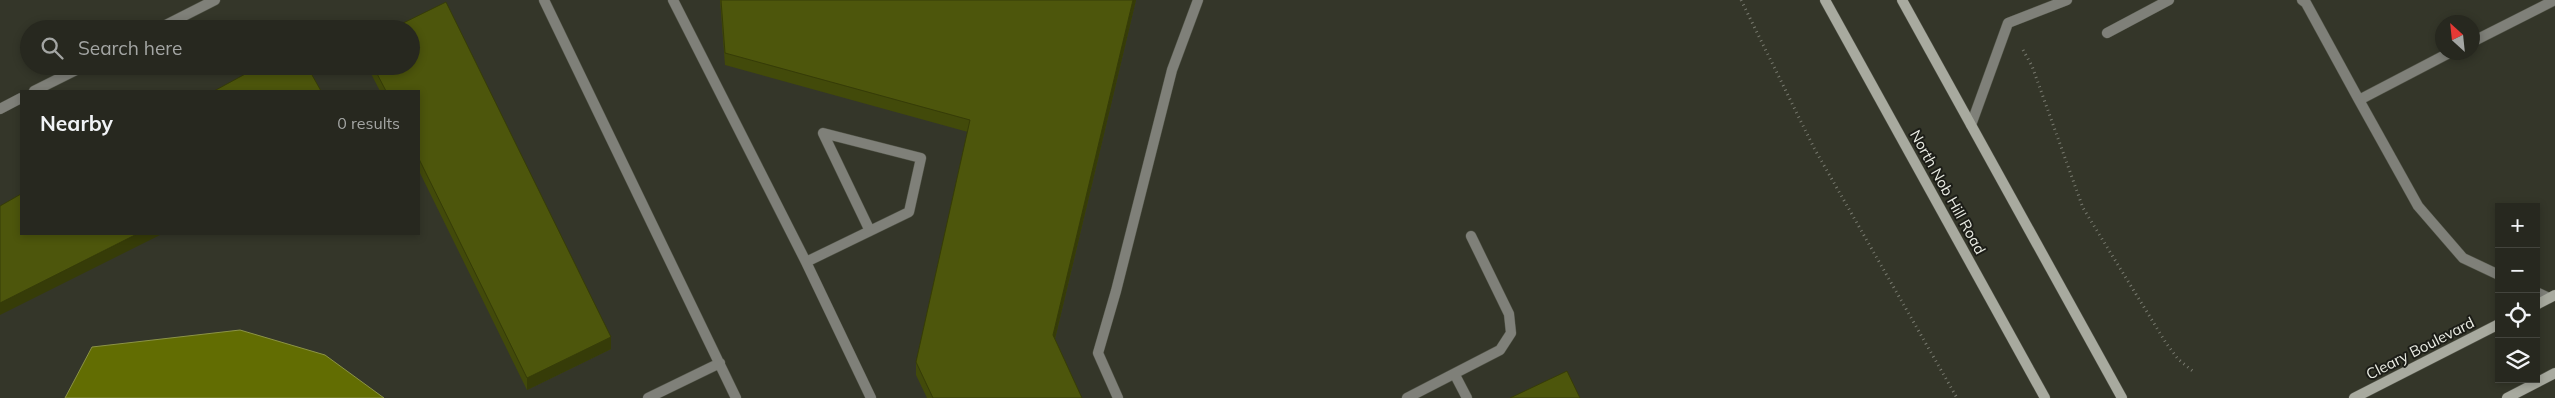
<!DOCTYPE html>
<meta charset="utf-8">
<style>
:root{--surface:#27281f;--page:#2f3028;--text:#f1f3f6;--muted:#a4a6a4;--line:#43443d}
body{margin:0;font-family:Mulish,sans-serif;background:var(--page);color:var(--text)}
.controls{position:absolute;right:15px;bottom:15px;display:grid;overflow:hidden;border-radius:0px;box-shadow:0 2px 8px #0003}
.controls button{width:45px;height:45px;display:grid;place-items:center;padding:0;border:0;border-bottom:1px solid var(--line);background:var(--surface);color:var(--text);font:25px sans-serif}
.compass{position:absolute;left:2435px;top:15px;width:45px;height:45px;border-radius:50%;background:var(--surface);box-shadow:0 2px 8px #0003;rotate:333deg}
.list{margin:0;padding:0;list-style:none}
h2{display:flex;justify-content:space-between;align-items:center;height:65px;margin:0;padding:0 20px;font-size:21px}
h2 small{font-size:16px;font-weight:400;color:var(--muted)}
.icon{flex:none;width:28px;height:28px;fill:none;stroke:currentColor;stroke-width:2;stroke-linecap:round;stroke-linejoin:round}
.map{position:relative;flex:none;width:2555px;height:398px;overflow:hidden}
.search{position:absolute;background:var(--surface);box-shadow:0 2px 8px #0003;left:20px;top:20px;width:400px;height:55px;display:flex;align-items:center;gap:12px;box-sizing:border-box;padding:0 18px;border-radius:28px;color:var(--muted);font-size:19px}
.panel{position:absolute;background:var(--surface);box-shadow:0 2px 8px #0003;left:20px;top:90px;width:400px;height:145px;border-radius:0px}
.map>svg:first-child{display:block}
.water{fill:#626d02;stroke:#8b9346}
.lines{fill:none;stroke-linecap:round;stroke-linejoin:round}
.lane-casing{stroke:#515347;stroke-width:11}
.secondary-casing{stroke:#515347;stroke-width:11}
.path{stroke:#787a6f;stroke-width:3;stroke-dasharray:1 4;stroke-linecap:butt}
.lane{stroke:#7f8079;stroke-width:10}
.secondary{stroke:#a8aa9f;stroke-width:10}
.wall{fill:#424a0a}
.shaded-wall{fill:#363c08}
.building{fill:#4d560c;stroke:#363c08}
.labels{text-anchor:middle;dominant-baseline:central;stroke-width:4;stroke-linejoin:round;paint-order:stroke}
.street-label{font-size:15px;fill:#eaece3;stroke:#1c1d17}
</style>
<div class="map">
<svg width="2555" height="398" viewBox="0 0 2555 398">
<rect width="100%" height="100%" fill="#343629"/>
<!-- water -->
<path class="water" d="M240 330 325 355 384 398H65L92 347Z"/>
<g class="lines">
<defs>
<path id="lane" d="M544 0 736 398
M673 0 806 262 871 398
M2302 0 2306 3 2359 100
M158 29 215 0
M2107 33 2169 0
M2472 42 2555 0
M2451 52 2359 100 2418 206 2463 258 2499 275
M34 91 84 66
M0 109 21 98
M1971 125 2008 23 2067 0
M806 262 909 212 921 158 823 133 870 231
M2536 292 2549 298
M1455 375 1467 398
M648 398 720 363
M1118 398 1098 353 1116 291 1172 70 1198 0
M1407 398 1500 350 1511 333 1509 314 1471 236"/>
<path id="secondary" d="M1825 0 2045 398
M1902 0 2122 398
M2536 305 2555 295
M2354 398 2499 324
M2507 398 2555 373"/>
</defs>
<!-- lane casing -->
<use href="#lane" class="lane-casing"/>
<!-- secondary casing -->
<use href="#secondary" class="secondary-casing"/>
<!-- path -->
<path class="path" d="M1741 0 1814 148 1957 398
M2023 50 2032 66 2083 208 2166 343 2178 359 2195 373"/>
<!-- lane -->
<use href="#lane" class="lane"/>
<!-- secondary -->
<use href="#secondary" class="secondary"/>
</g>
<!-- wall -->
<path class="wall" d="M720 0H1136L1055 339 1082 398H927L916 375V362L968 132 725 65Z
M367 66H411L611 349 527 390 419 171V91H380Z"/>
<!-- shaded-wall -->
<path class="shaded-wall" d="M1133 0H1136L1053 347V335Z
M137 234H162L0 315V303Z
M611 337V349L527 390V378Z"/>
<!-- building -->
<path class="building" d="M721 0H1133L1053 335 1082 398H933L916 362 970 120 725 53Z
M446 2 611 337 527 378 419 159V91H386L373 66H411V29H391Z
M260 66H307L321 91H214Z
M21 194V234H137L0 303V206Z
M1567 371 1580 398H1510Z"/>
<g class="labels">
<!-- street labels -->
<g class="street-label">
<text transform="translate(1948 192) rotate(61)">North Nob Hill Road</text>
<text transform="translate(2420 348) rotate(-27)">Cleary Boulevard</text>
</g>
</g>
</svg>
<div class="controls">
<button>+</button>
<button>−</button>
<button><svg class="icon" aria-label="locate" viewBox="0 0 24 24"><circle cx="12" cy="12" r="6"/><path d="M12 2v4M12 18v4M2 12h4M18 12h4"/></svg></button>
<button><svg class="icon" aria-label="layers" viewBox="0 0 24 24"><path d="M12 4l9 5-9 5-9-5zM3 14l9 5 9-5"/></svg></button>
</div>
<svg class="compass" viewBox="-18 -18 36 36"><path d="M0-13l5 13h-10z" fill="#e53935"/><path d="M0 13l5-13h-10z" fill="#a4a6a4"/></svg>
<div class="search"><svg class="icon" aria-label="search" viewBox="0 0 24 24"><circle cx="10" cy="10" r="6"/><path d="M15 15l6 6"/></svg>Search here</div>
<section class="panel">
<h2>Nearby<small>0 results</small></h2>
<ul class="list">
</ul>
</section>
</div>
